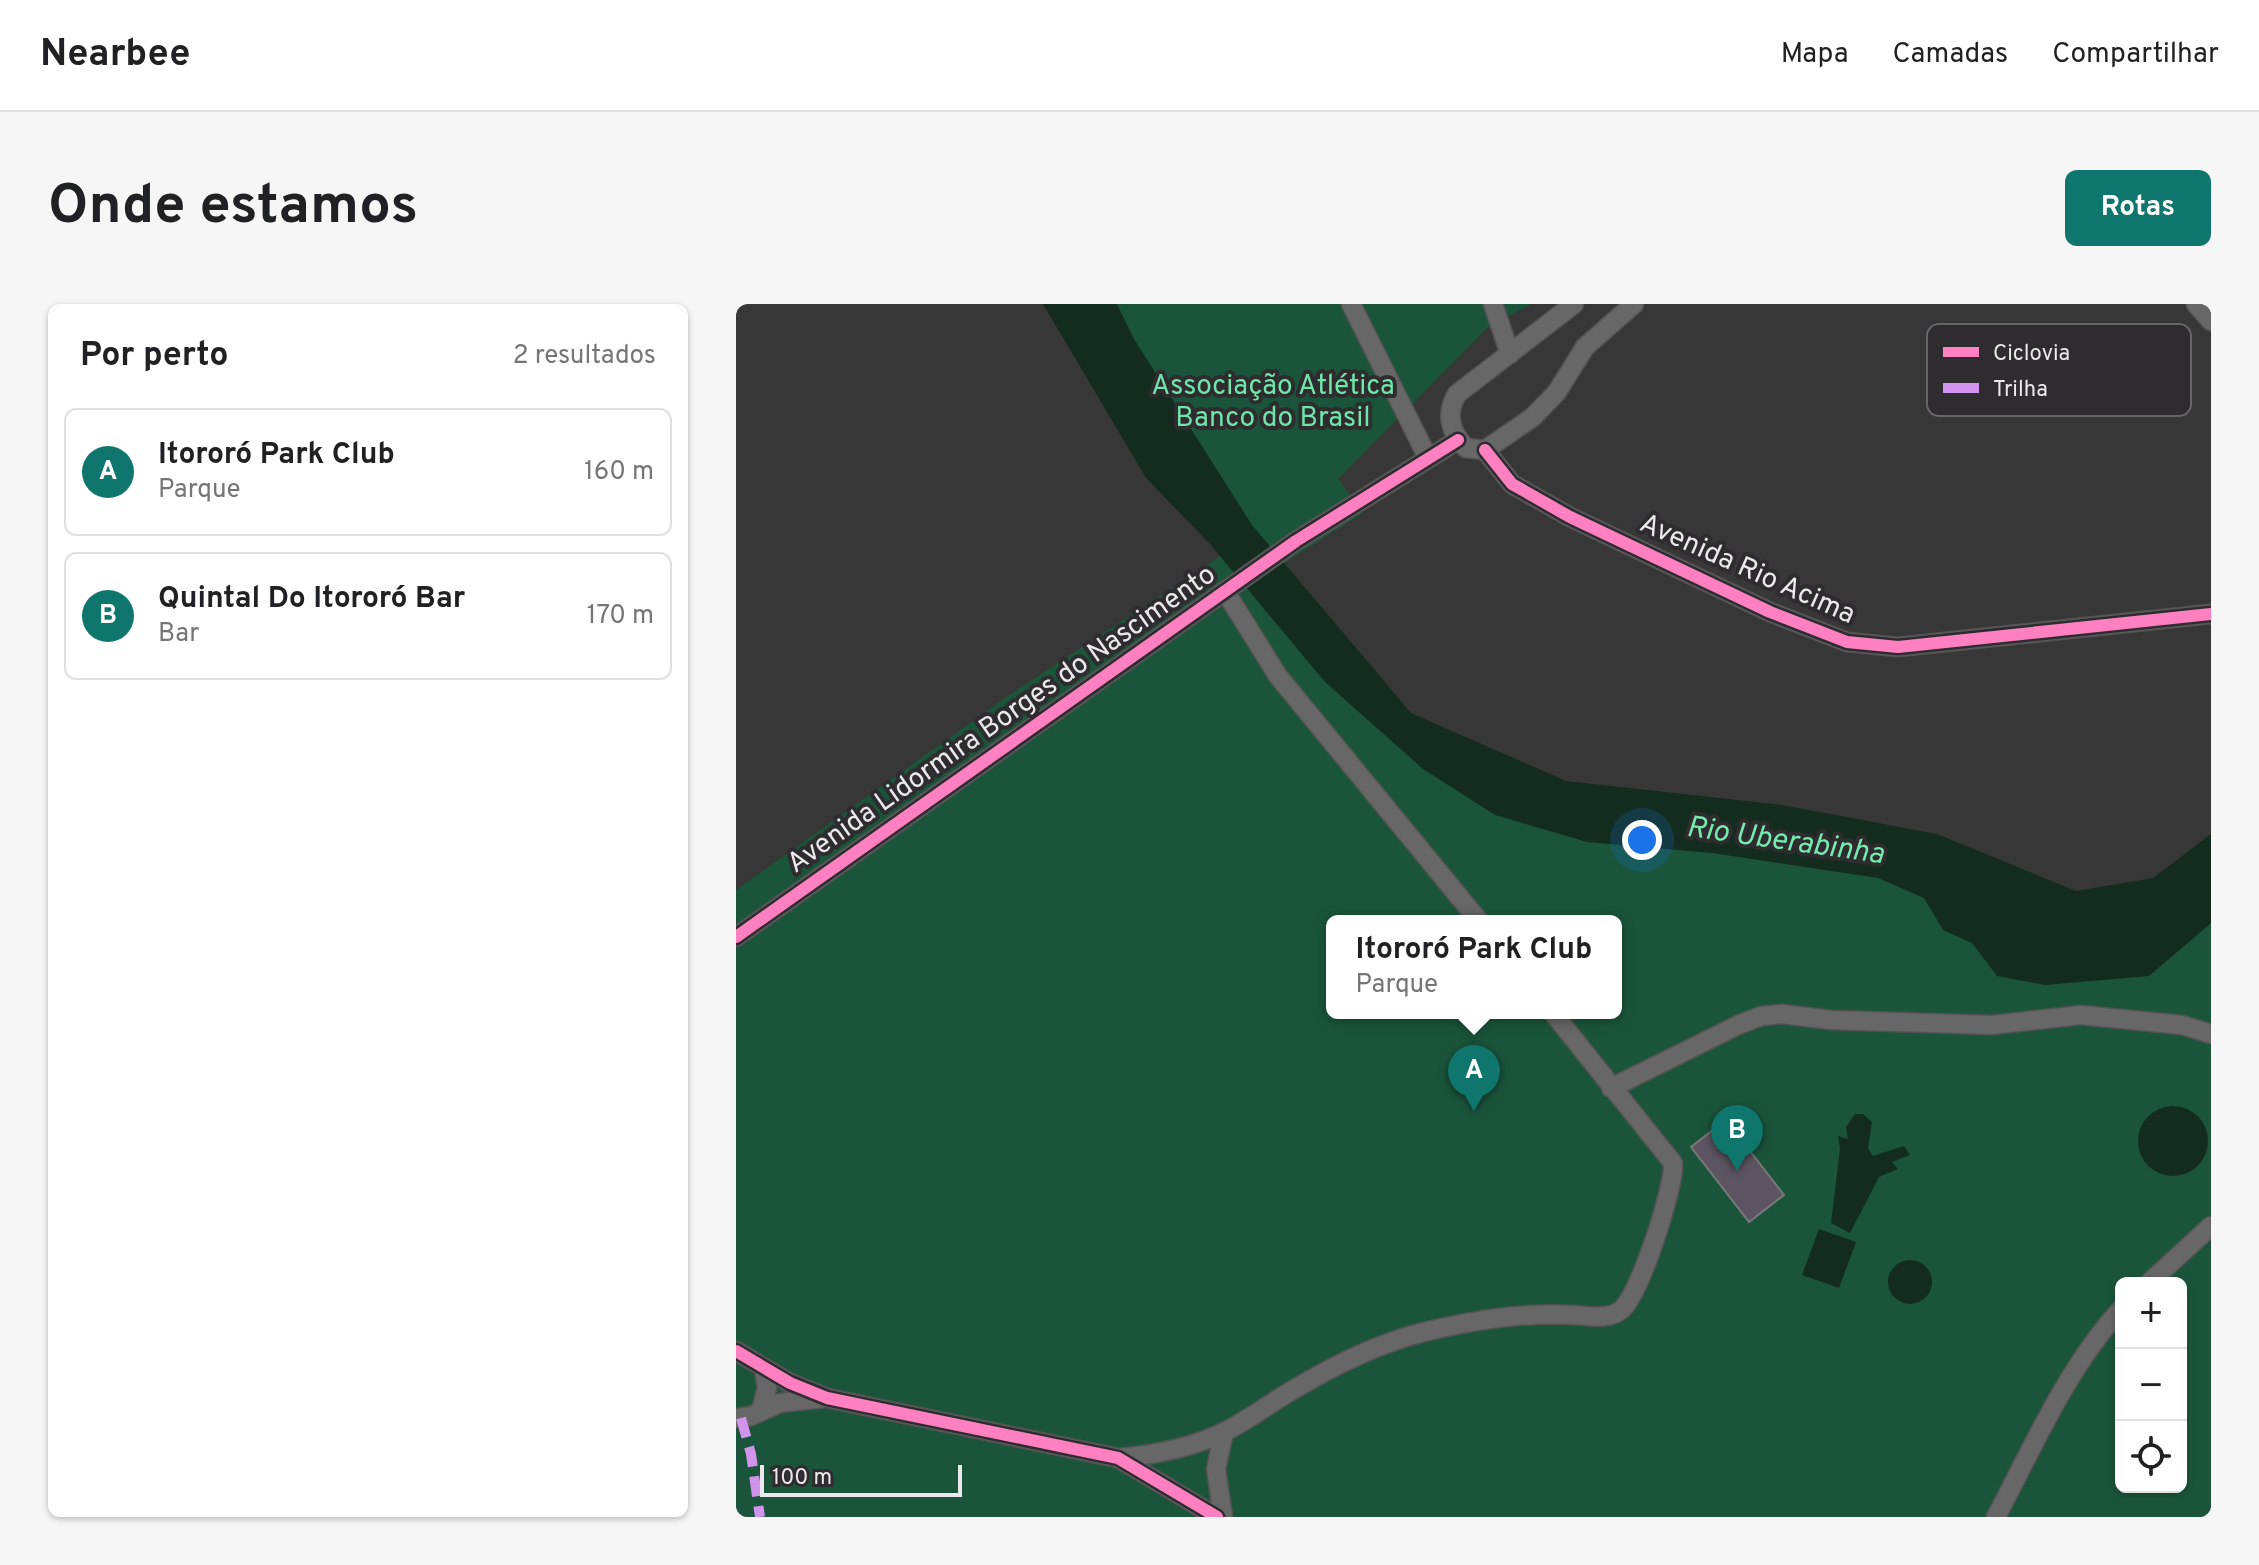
<!DOCTYPE html>
<html lang="pt">
<meta charset="utf-8">
<style>
:root{--surface:#fff;--page:#f6f6f6;--text:#202124;--muted:#757577;--line:#e0e0e0;--accent:#0f766e}
body{margin:0;font-family:Overpass,sans-serif;background:var(--page);color:var(--text)}
.controls{position:absolute;right:24px;bottom:24px;display:grid;overflow:hidden;border-radius:12px;box-shadow:0 2px 6px #0004}
.controls button{width:72px;height:72px;display:grid;place-items:center;padding:0;border:0;border-bottom:2px solid var(--line);background:var(--surface);color:var(--text);font:40px sans-serif}
.scale{position:absolute;left:24px;bottom:20px;width:202px;box-sizing:border-box;padding-left:8px;border:4px solid #eae9eb;border-top:0;font-size:22px;line-height:28px;white-space:nowrap;color:#eae9eb;-webkit-text-stroke:6px #2e2c2f;paint-order:stroke}
.you{position:absolute;left:906px;top:536px;width:28px;height:28px;margin:-20px;border:6px solid #fff;border-radius:50%;background:#1a73e8;box-shadow:0 0 0 12px #1a73e833}
.badge{display:grid;place-items:center;width:52px;height:52px;border-radius:50%;background:var(--accent);color:#fff;font-size:26px;font-weight:700}
.pin{position:absolute;translate:-50% -66px;filter:drop-shadow(0 2px 4px #0008)}
.pin::after{content:'';position:absolute;top:42px;width:28px;height:24px;background:inherit;clip-path:polygon(0 0,100% 0,50% 100%)}
.popup{position:absolute;left:590px;top:611px;width:296px;height:104px;box-sizing:border-box;display:grid;place-content:center;border-radius:12px;background:var(--surface);filter:drop-shadow(0 2px 6px #0005);font-size:26px;white-space:nowrap;color:var(--muted)}
.popup b{font-size:30px;color:var(--text)}
.popup::after{content:'';position:absolute;left:50%;top:100%;margin-left:-16px;border:16px solid transparent;border-top-color:var(--surface)}
.list{margin:0;padding:0;list-style:none}
h2{display:flex;justify-content:space-between;align-items:center;height:104px;margin:0;padding:0 32px;font-size:34px}
h2 small{font-size:26px;font-weight:400;color:var(--muted)}
.list li{display:grid;grid-template-columns:52px 1fr auto;gap:24px;align-items:center;box-sizing:border-box;height:128px;margin:0 16px 16px;padding:0 16px;border:2px solid var(--line);border-radius:12px}
.list b{display:block;font-size:30px;white-space:nowrap}
.list p{margin:0;font-size:26px;white-space:nowrap;color:var(--muted)}
.list em{font-size:26px;font-style:normal;color:var(--muted)}
.icon{flex:none;width:44px;height:44px;fill:none;stroke:currentColor;stroke-width:2;stroke-linecap:round;stroke-linejoin:round}
.map{position:relative;flex:none;width:1475px;height:1213px;overflow:hidden;border-radius:12px}
header{display:flex;align-items:center;gap:48px;box-sizing:border-box;height:112px;padding:0 40px;background:var(--surface);border-bottom:2px solid var(--line)}
header strong{font-size:38px}
nav{display:flex;gap:44px;margin-inline-start:auto;font-size:28px}
.intro{display:flex;align-items:center;justify-content:space-between;box-sizing:border-box;height:192px;padding:0 48px}
h1{margin:0;font-size:56px}
.button{padding:20px 36px;border-radius:12px;background:var(--accent);color:#fff;font-size:28px;font-weight:700}
main{display:flex;gap:48px;padding:0 48px}
aside{flex:1;background:var(--surface);border-radius:12px;box-shadow:0 2px 6px #0004}
.map>svg:first-child{display:block}
.green{fill:#1a553b;fill-rule:evenodd}
.water{fill:#132c1f}
.building{fill:#5d5461;stroke:#797879;stroke-width:2}
.lines{fill:none;stroke-linecap:round;stroke-linejoin:round}
.minor-casing{stroke:#545354;stroke-width:21}
.minor{stroke:#686768;stroke-width:18}
.quiet{stroke:#d193ec;stroke-width:10;stroke-dasharray:20 10;stroke-linecap:butt}
.cycleway-casing{stroke:#2e2c2f;stroke-width:17}
.cycleway{stroke:#ff80c0;stroke-width:12}
.labels{text-anchor:middle;dominant-baseline:central;stroke-width:8;stroke-linejoin:round;paint-order:stroke}
.park-label{font-size:28px;fill:#6ee6a9;stroke:#2e2c2f}
.street-label{font-size:28px;fill:#eae9eb;stroke:#2e2c2f}
.water-label{font-size:30px;font-style:italic;fill:#74ecae;stroke:#2e2c2f}
.key{fill:#2e2c2f;stroke:#666567;stroke-width:2}
.key-label{font-size:22px;fill:#eae9eb}
</style>
<header>
<strong>Nearbee</strong>
<nav><a>Mapa</a><a>Camadas</a><a>Compartilhar</a></nav>
</header>
<div class="intro"><h1>Onde estamos</h1><a class="button">Rotas</a></div>
<main>
<aside>
<h2>Por perto<small>2 resultados</small></h2>
<ul class="list">
<li><span class="badge">A</span><div><b>Itororó Park Club</b><p>Parque</p></div><em>160 m</em></li>
<li><span class="badge">B</span><div><b>Quintal Do Itororó Bar</b><p>Bar</p></div><em>170 m</em></li>
</ul>
</aside>
<div class="map">
<svg width="1475" height="1213" viewBox="0 0 1475 1213">
<rect width="100%" height="100%" fill="#383738"/>
<!-- green -->
<path class="green" d="M354 0H795L751 24 602 175 627 209 539 265 671 435 1276 599 1475 587V1213H0V586L272 392 513 233ZM596 617H880V709H596ZM1385 979H1445V1183H1385Z"/>
<!-- water -->
<path class="water" d="M307 0H381L398 35 516 221 675 409 830 477 1046 501 1201 530 1340 587 1417 574 1475 530V619L1413 672 1309 681 1261 672 1236 639 1207 626 1188 594 1142 574 976 549 851 538 759 511 687 465 589 378 474 240 410 174Z
M1402 837a35 35 0 1 1 70 0a35 35 0 1 1-70 0Z
M1119 810H1127L1136 818 1132 844 1137 852 1168 842 1174 851 1156 858 1162 865 1143 873 1114 929 1095 919 1104 845 1102 832 1112 835 1110 823Z
M1083 925 1120 938 1103 984 1066 971Z
M1152 978a22 22 0 1 1 44 0a22 22 0 1 1-44 0Z"/>
<!-- building -->
<path class="building" d="M990 816 1048 891 1013 918 955 843Z"/>
<g class="lines">
<defs>
<path id="minor" d="M615 0 692 154
M757 0 774 50
M838 0 721 90C709 110 714 128 730 144L749 146 797 113 821 88 849 43 898 0
M1460 0 1475 17
M749 146 776 180 834 213 1034 308 1111 338 1162 343 1475 310
M489 287 542 372 743 617
M0 633 560 237 722 136
M875 784 1002 721 1025 712 1046 710 1095 716 1256 721 1345 711 1446 721 1475 730
M1413 979 1475 922
M0 1047 54 1079 91 1094 382 1154 481 1213
M25 1106 31 1084 28 1066
M0 1114 15 1112 44 1099 88 1094
M382 1154C418 1151 455 1144 488 1128 511 1117 533 1100 555 1087 595 1063 643 1039 688 1028 739 1016 786 1008 838 1011 853 1012 872 1016 885 1006 903 993 939 882 937 859L817 709
M487 1213 480 1165 488 1128
M1260 1213C1297 1143 1331 1064 1385 1005"/>
</defs>
<!-- minor casing -->
<use href="#minor" class="minor-casing"/>
<!-- minor -->
<use href="#minor" class="minor"/>
<!-- quiet -->
<path class="quiet" d="M5 1114 15 1150 24 1213"/>
<defs>
<path id="cycleway" d="M749 146 776 180 834 213 1034 308 1111 338 1162 343 1475 310
M0 633 560 237 722 136
M0 1047 54 1079 91 1094 382 1154 481 1213"/>
</defs>
<!-- cycleway casing -->
<use href="#cycleway" class="cycleway-casing"/>
<!-- cycleway -->
<use href="#cycleway" class="cycleway"/>
</g>
<g class="labels">
<!-- park labels -->
<g class="park-label">
<text x="537" y="83">Associação Atlética<tspan x="537" dy="32">Banco do Brasil</tspan></text>
</g>
<!-- street labels -->
<g class="street-label">
<text transform="translate(1011 266) rotate(24)">Avenida Rio Acima</text>
<text transform="translate(266 416) rotate(-35)">Avenida Lidormira Borges do Nascimento</text>
</g>
<!-- water labels -->
<g class="water-label">
<text transform="translate(1049 538) rotate(8)">Rio Uberabinha</text>
</g>
</g>
<!-- legend -->
<rect x="1191" y="20" width="264" height="92" rx="12" class="key"/>
<rect x="1207" y="43" width="36" height="10" fill="#ff80c0"/>
<rect x="1207" y="79" width="36" height="10" fill="#d193ec"/>
<g class="key-label">
<text x="1257" y="56">Ciclovia</text>
<text x="1257" y="92">Trilha</text>
</g>
</svg>
<div class="controls">
<button>+</button>
<button>−</button>
<button><svg class="icon" aria-label="locate" viewBox="0 0 24 24"><circle cx="12" cy="12" r="6"/><path d="M12 2v4M12 18v4M2 12h4M18 12h4"/></svg></button>
</div>
<div class="scale">100 m</div>
<div class="you"></div>
<div class="pin badge" style="left:738px;top:807px">A</div>
<div class="popup"><b>Itororó Park Club</b>Parque</div>
<div class="pin badge" style="left:1001px;top:867px">B</div>
</div>
</main>
